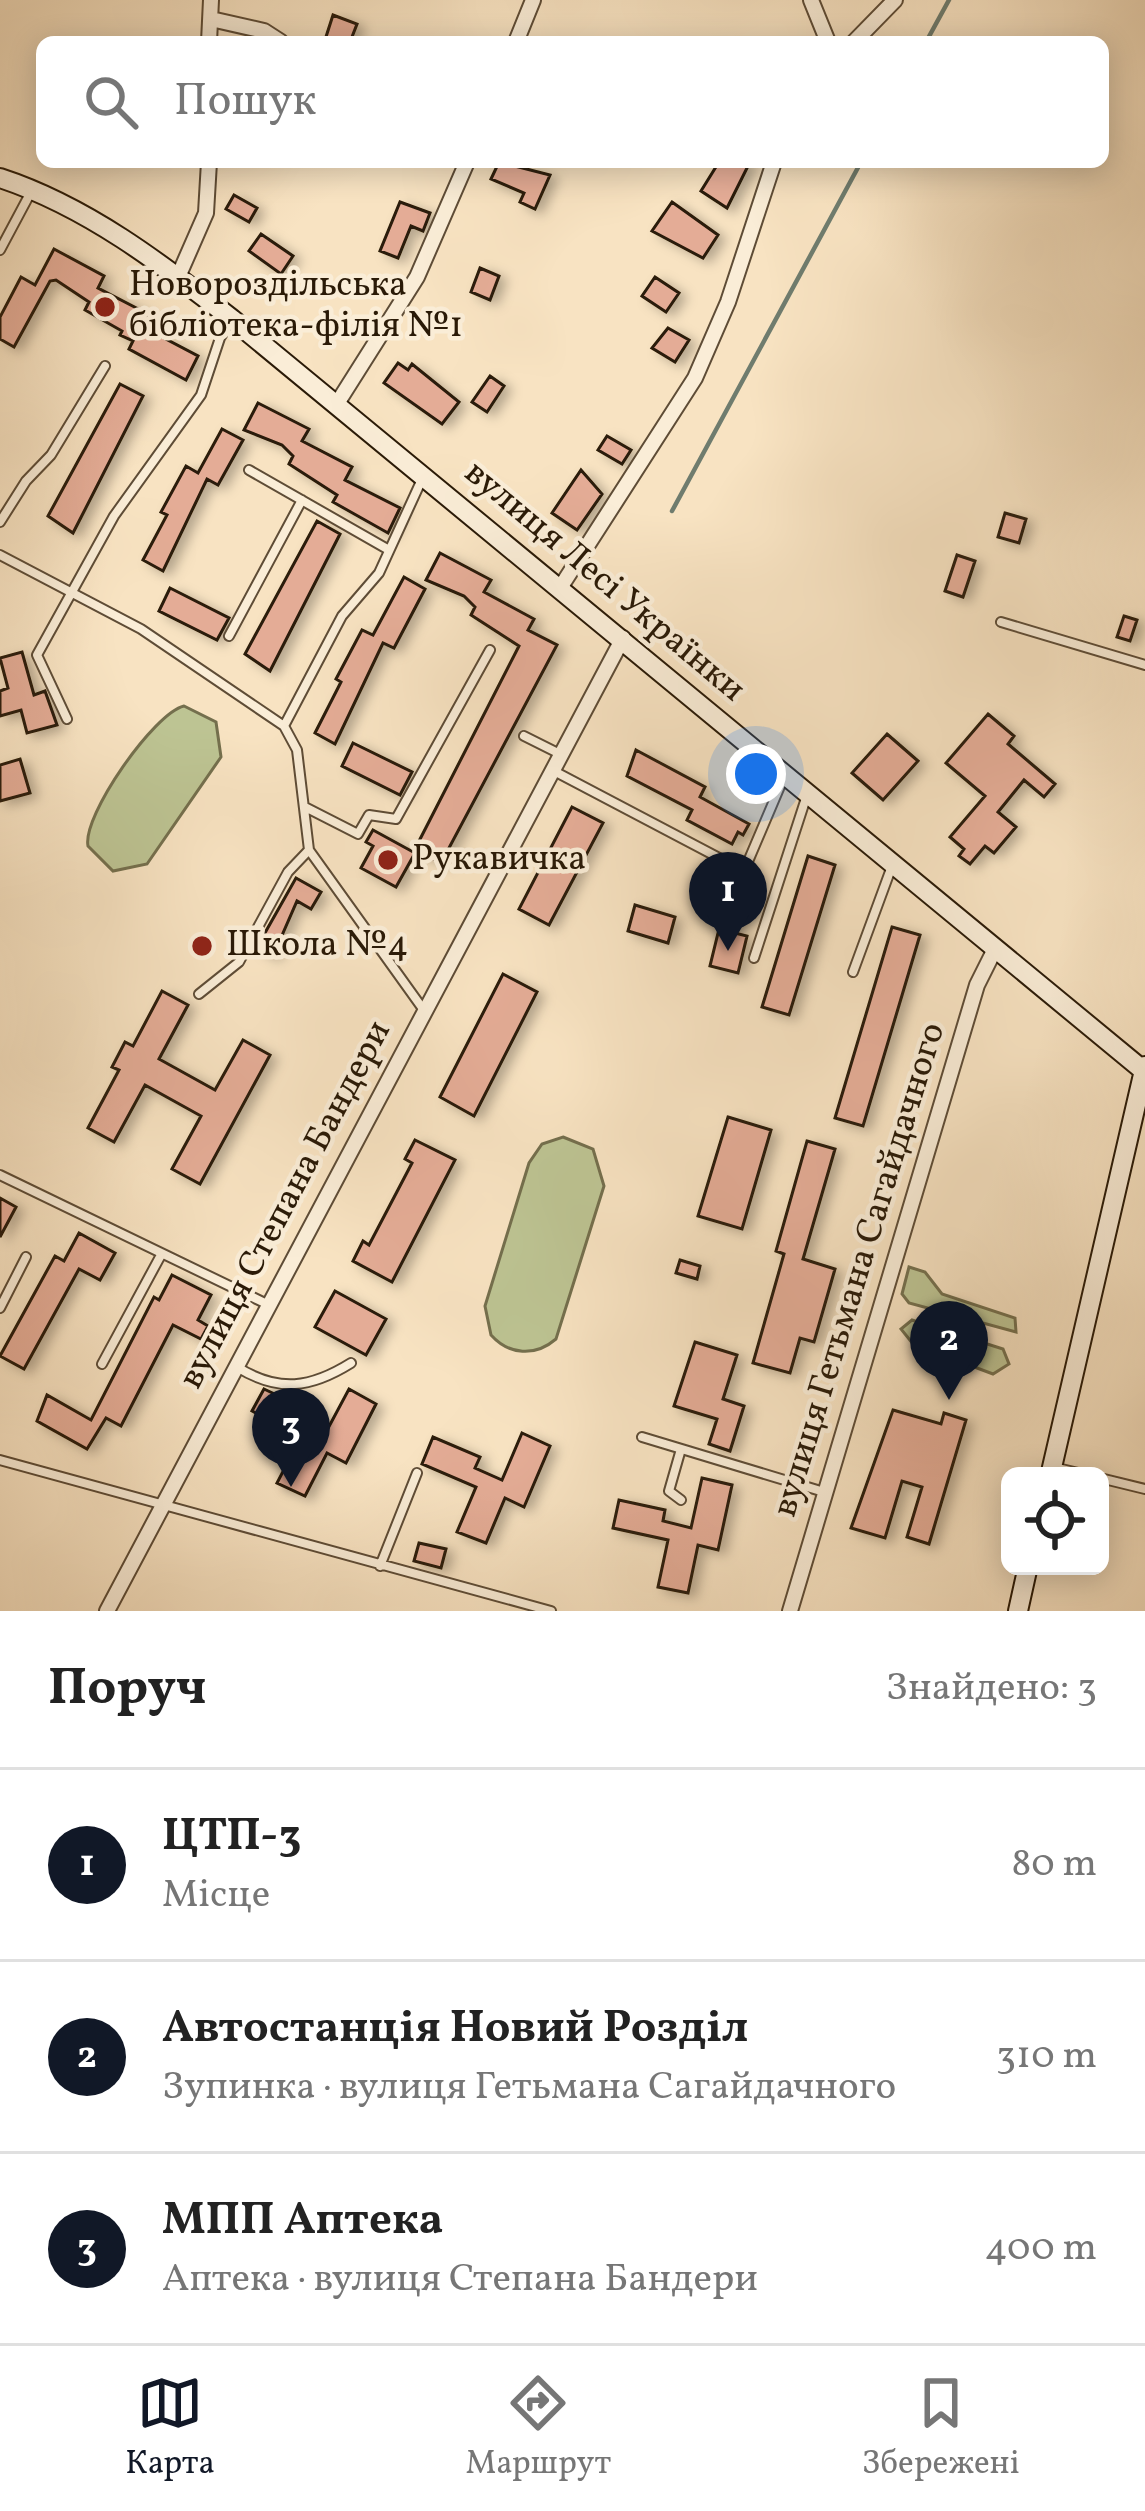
<!DOCTYPE html>
<html lang="uk">
<meta charset="utf-8">
<style>
:root{--surface:#fff;--page:#f2f2f2;--text:#222;--muted:#767676;--line:#e0e0e0;--accent:#111827}
body{margin:0;font-family:Vollkorn,serif;background:var(--page);color:var(--text)}
.controls{position:absolute;right:36px;bottom:36px;display:grid;overflow:hidden;border-radius:18px;box-shadow:0 6px 30px #0003}
.controls button{width:108px;height:108px;display:grid;place-items:center;padding:0;border:0;border-bottom:3px solid var(--line);background:var(--surface);color:var(--text);font:60px sans-serif}
.you{position:absolute;left:756px;top:774px;width:42px;height:42px;margin:-30px;border:9px solid #fff;border-radius:50%;background:#1a73e8;box-shadow:0 0 0 18px #1a73e833}
.badge{display:grid;place-items:center;width:78px;height:78px;border-radius:50%;background:var(--accent);color:#fff;font-size:39px;font-weight:700}
.pin{position:absolute;translate:-50% -99px;filter:drop-shadow(0 3px 6px #0008)}
.pin::after{content:'';position:absolute;top:63px;width:42px;height:36px;background:inherit;clip-path:polygon(0 0,100% 0,50% 100%)}
.list{margin:0;padding:0;list-style:none}
h2{display:flex;justify-content:space-between;align-items:center;height:156px;margin:0;padding:0 48px;font-size:51px}
h2 small{font-size:39px;font-weight:400;color:var(--muted)}
.list li{display:grid;grid-template-columns:78px 1fr auto;gap:36px;align-items:center;box-sizing:border-box;height:192px;padding:0 48px;border-top:3px solid var(--line)}
.list b{display:block;font-size:45px;white-space:nowrap}
.list p{margin:0;font-size:39px;white-space:nowrap;color:var(--muted)}
.list em{font-size:39px;font-style:normal;color:var(--muted)}
.icon{flex:none;width:66px;height:66px;fill:none;stroke:currentColor;stroke-width:2;stroke-linecap:round;stroke-linejoin:round}
.map{position:relative;flex:none;width:1145px;height:1611px;overflow:hidden}
.search{position:absolute;background:var(--surface);box-shadow:0 6px 30px #0003;left:36px;right:36px;top:36px;height:132px;display:flex;align-items:center;gap:30px;box-sizing:border-box;padding:0 42px;border-radius:18px;color:var(--muted);font-size:45px}
.sheet{height:732px;background:var(--surface)}
nav{display:flex;justify-content:space-around;align-items:center;box-sizing:border-box;height:168px;border-top:3px solid var(--line);background:var(--surface);font-size:33px;color:var(--muted)}
nav a{display:grid;justify-items:center;gap:6px}
nav .on{color:var(--accent)}
.map>svg:first-child{display:block}
.green{fill:#bdc493;stroke:#746f4d;stroke-width:3}
.lines{fill:none;stroke-linecap:round;stroke-linejoin:round}
.stream{stroke:#6f7c6e;stroke-width:4.5}
.building{fill:#e4ac96;stroke:#2a1a07;stroke-width:3;filter:url(#shadow)}
.lane-casing{stroke:#5e4c36;stroke-width:12}
.street-casing{stroke:#5e4c36;stroke-width:18}
.secondary-casing{stroke:#2a1a07;stroke-width:22}
.lane{stroke:#faedd7;stroke-width:8}
.street{stroke:#faedd7;stroke-width:14}
.secondary{stroke:#faedd7;stroke-width:18}
.poi-dot{fill:#8f2418;stroke:#faedd7;stroke-width:4.5}
.labels{text-anchor:middle;dominant-baseline:central;stroke-width:9;stroke-linejoin:round;paint-order:stroke}
.poi-label{font-size:36px;fill:#2a1a07;stroke:#faedd7;text-anchor:start}
.street-label{font-size:36px;fill:#2a1a07;stroke:#faedd7}
</style>
<div class="map">
<svg width="1145" height="1611" viewBox="0 0 1145 1611">
<defs>
<filter id="shadow"><feDropShadow dx="7" dy="4" stdDeviation="6" flood-color="#0004"/></filter>
</defs>
<rect width="100%" height="100%" fill="#f8e3c2"/>
<filter id="stains"><feTurbulence type="fractalNoise" baseFrequency=".00167" numOctaves="4"/><feColorMatrix values="0 0 0 0 .2 0 0 0 0 .09 0 0 0 0 .02 0 0 0 .5 -.17"/></filter>
<radialGradient id="worn" r=".72"><stop offset=".6" stop-color="#630" stop-opacity="0"/><stop offset="1" stop-color="#630" stop-opacity=".3"/></radialGradient>
<!-- green -->
<path class="green" d="M184 706 216 722 221 757 147 864 113 871 88 846C82 816 154 713 184 706Z
M563 1137 593 1149 604 1186 556 1339C535 1357 509 1355 491 1335L485 1306 529 1163 542 1144Z
M909 1267 925 1272 942 1294 1015 1318 1016 1332 909 1303 902 1294Z
M912 1320 1003 1349 1009 1364 993 1374 913 1344 901 1329Z"/>
<g class="lines">
<!-- stream -->
<path class="stream" d="M926 42 949 0
M672 511 861 162"/>
</g>
<!-- building -->
<path class="building" d="M333 15 357 24 350 42 325 40Z
M499 162 550 175 535 209 520 202 524 193 491 179Z
M719 162H750L727 208 701 191Z
M234 195 257 208 249 222 226 209Z
M400 202 430 213 423 231 411 226 398 258 380 251Z
M672 202 718 235 703 258 652 231Z
M261 234 293 256 281 274 249 251Z
M54 249 104 276 98 288 148 314 141 326 198 356 186 380 129 349 133 341 120 335 122 331 85 310 89 302 56 280 50 281 14 347 0 339V317L21 277 35 285Z
M480 268 499 276 490 300 471 292Z
M655 277 679 293 666 312 642 296Z
M668 328 689 340 675 362 652 348Z
M398 363 408 370 412 364 459 402 442 424 384 383Z
M490 376 504 386 487 412 472 402Z
M120 384 143 396 73 533 48 516Z
M258 403 309 429 302 441 352 467 345 480 400 508 388 533 333 502 337 495 289 464 293 456 282 445 244 430Z
M222 429 243 440 218 485 207 479 163 571 143 560 167 515 161 512 186 466 198 473Z
M607 436 631 450 622 464 598 450Z
M581 470 602 494 577 530 552 513Z
M1005 513 1026 519 1019 543 998 537Z
M317 521 340 534 270 671 245 654Z
M440 553 491 580 484 592 534 619 528 630 557 645 441 863 415 849 519 646 471 615 475 607 464 596 426 580Z
M957 555 975 561 963 597 945 591Z
M404 577 425 589 394 648 383 643 335 744 315 733 341 682 336 679 362 630 373 635Z
M170 588 229 618 217 640 159 611Z
M1124 616 1137 620 1130 641 1117 637Z
M22 652 34 695 45 691 57 725 27 733 21 710 0 716V691L8 688 0 658Z
M988 714 1014 736 1008 744 1055 784 1044 797 1024 780 998 812 1016 827 994 853 985 846 970 864 959 856 964 849 950 837 985 796 946 763Z
M887 734 918 761 883 800 852 773Z
M353 743 412 772 400 795 342 766Z
M636 750 705 787 700 797 749 824 743 835 738 832 732 844 687 820 692 810 627 776Z
M20 759 30 793 0 801V765Z
M572 807 603 823 549 925 519 909Z
M373 830 415 853 396 887 361 868 373 846 366 842Z
M808 856 835 865 789 1015 762 1007Z
M296 878 321 892 311 909 297 901 273 956 257 947Z
M635 905 675 917 668 943 628 931Z
M892 927 920 935 863 1126 835 1118Z
M719 929 747 936 738 973 710 966Z
M503 974 537 992 474 1116 440 1097Z
M162 991 188 1005 159 1059 215 1090 243 1040 270 1055 200 1184 172 1169 201 1116 145 1085 114 1142 88 1128 119 1070 112 1067 125 1042 133 1046Z
M728 1117 771 1130 742 1229 698 1216Z
M415 1140 455 1160 392 1282 353 1261 363 1241 369 1245 412 1163 405 1159Z
M807 1141 835 1149 803 1259 835 1269 814 1342 800 1338 790 1373 753 1363 784 1254 776 1251Z
M0 1198 16 1207 0 1237Z
M79 1233 115 1253 100 1280 79 1269 24 1369 0 1356 55 1256 64 1261Z
M680 1260 700 1266 697 1279 676 1273Z
M172 1275 211 1295 198 1320 208 1326 201 1339 173 1325 121 1426 106 1418 87 1449 37 1421 47 1395 91 1420 154 1297 159 1300Z
M335 1291 386 1319 366 1355 315 1327Z
M695 1342 737 1355 723 1399 744 1406 730 1451 709 1444 717 1419 674 1406Z
M264 1389 306 1409 300 1421 325 1434 349 1389 376 1404 346 1463 327 1453 305 1496 277 1483 301 1437 252 1411Z
M893 1410 941 1424 944 1413 966 1420 929 1544 907 1537 922 1487 902 1481 885 1538 851 1528Z
M522 1433 550 1446 524 1507 505 1498 486 1543 457 1532 476 1487 422 1464 433 1437 480 1457 475 1468 502 1480Z
M702 1478 732 1485 718 1550 698 1545 688 1593 658 1587 668 1540 613 1528 619 1500 665 1510 663 1521 691 1528Z
M419 1543 446 1549 441 1568 414 1561Z"/>
<g class="lines">
<defs>
<path id="lane" d="M0 250 32 190
M249 470 389 550
M0 522 26 481 51 455 105 366
M0 555 141 629 284 726 297 750 309 850 423 1009
M1001 622 1145 665
M229 636 302 500
M67 719 37 655 114 516 201 395 220 338 232 319
M284 726 342 616 379 573 423 477
M524 736 560 754
M552 770 744 871 784 777
M305 807 358 834 369 815 396 819 490 650
M754 958 807 795
M853 972 892 866
M199 994 239 962 288 872 309 850
M0 1175 269 1305
M0 1308 26 1257
M102 1364 161 1255
M237 1367C279 1393 311 1388 351 1363
M642 1437 824 1492
M0 1460 551 1611
M1053 1467 1091 1476
M1100 1478 1145 1489
M681 1500 669 1491 681 1449
M380 1566 417 1473"/>
<path id="street" d="M811 0 828 42
M211 19 264 31 281 42
M209 42 211 0
M516 42 533 0
M854 42 895 0
M178 277 206 213 209 162
M338 402 417 277 467 162
M560 588 695 378 728 302 774 162
M107 1611 623 638
M790 1611 977 985 995 949"/>
<path id="secondary" d="M0 178C86 206 162 264 232 319L1144 1071
M1050 1476 1145 1066
M1018 1611 1028 1566"/>
</defs>
<!-- lane casing -->
<use href="#lane" class="lane-casing"/>
<!-- street casing -->
<use href="#street" class="street-casing"/>
<!-- secondary casing -->
<use href="#secondary" class="secondary-casing"/>
<!-- lane -->
<use href="#lane" class="lane"/>
<!-- street -->
<use href="#street" class="street"/>
<!-- secondary -->
<use href="#secondary" class="secondary"/>
</g>
<!-- markers -->
<g class="poi-dot">
<circle cx="105" cy="307" r="12"/>
<circle cx="388" cy="860" r="12"/>
<circle cx="202" cy="946" r="12"/>
</g>
<g class="labels">
<!-- poi labels -->
<g class="poi-label">
<text x="129" y="286">Новороздільська<tspan x="129" dy="41">бібліотека-філія №1</tspan></text>
<text x="412" y="860">Рукавичка</text>
<text x="226" y="946">Школа №4</text>
</g>
<!-- street labels -->
<g class="street-label">
<text transform="translate(604 582) rotate(40)">вулиця Лесі Українки</text>
<text transform="translate(286 1205) rotate(-62)">вулиця Степана Бандери</text>
<text transform="translate(860 1270) rotate(-73)">вулиця Гетьмана Сагайдачного</text>
</g>
</g>
<rect width="100%" height="100%" filter="url(#stains)"/>
<rect width="100%" height="100%" fill="url(#worn)"/>
</svg>
<div class="controls">
<button><svg class="icon" aria-label="locate" viewBox="0 0 24 24"><circle cx="12" cy="12" r="6"/><path d="M12 2v4M12 18v4M2 12h4M18 12h4"/></svg></button>
</div>
<div class="you"></div>
<div class="pin badge" style="left:728px;top:951px">1</div>
<div class="pin badge" style="left:949px;top:1400px">2</div>
<div class="pin badge" style="left:291px;top:1487px">3</div>
<div class="search"><svg class="icon" aria-label="search" viewBox="0 0 24 24"><circle cx="10" cy="10" r="6"/><path d="M15 15l6 6"/></svg>Пошук</div>
</div>
<section class="sheet">
<h2>Поруч<small>Знайдено: 3</small></h2>
<ul class="list">
<li><span class="badge">1</span><div><b>ЦТП-3</b><p>Місце</p></div><em>80 m</em></li>
<li><span class="badge">2</span><div><b>Автостанція Новий Розділ</b><p>Зупинка · вулиця Гетьмана Сагайдачного</p></div><em>310 m</em></li>
<li><span class="badge">3</span><div><b>МПП Аптека</b><p>Аптека · вулиця Степана Бандери</p></div><em>400 m</em></li>
</ul>
</section>
<nav>
<a class="on"><svg class="icon" aria-label="map" viewBox="0 0 24 24"><path d="M3 6l6-2 6 2 6-2v14l-6 2-6-2-6 2zM9 4v14M15 6v14"/></svg>Карта</a>
<a><svg class="icon" aria-label="directions" viewBox="0 0 24 24"><path d="M12 3l9 9-9 9-9-9zM9 14v-3h6M13 9l2 2-2 2"/></svg>Маршрут</a>
<a><svg class="icon" aria-label="saved" viewBox="0 0 24 24"><path d="M7 4h10v16l-5-4-5 4z"/></svg>Збережені</a>
</nav>
